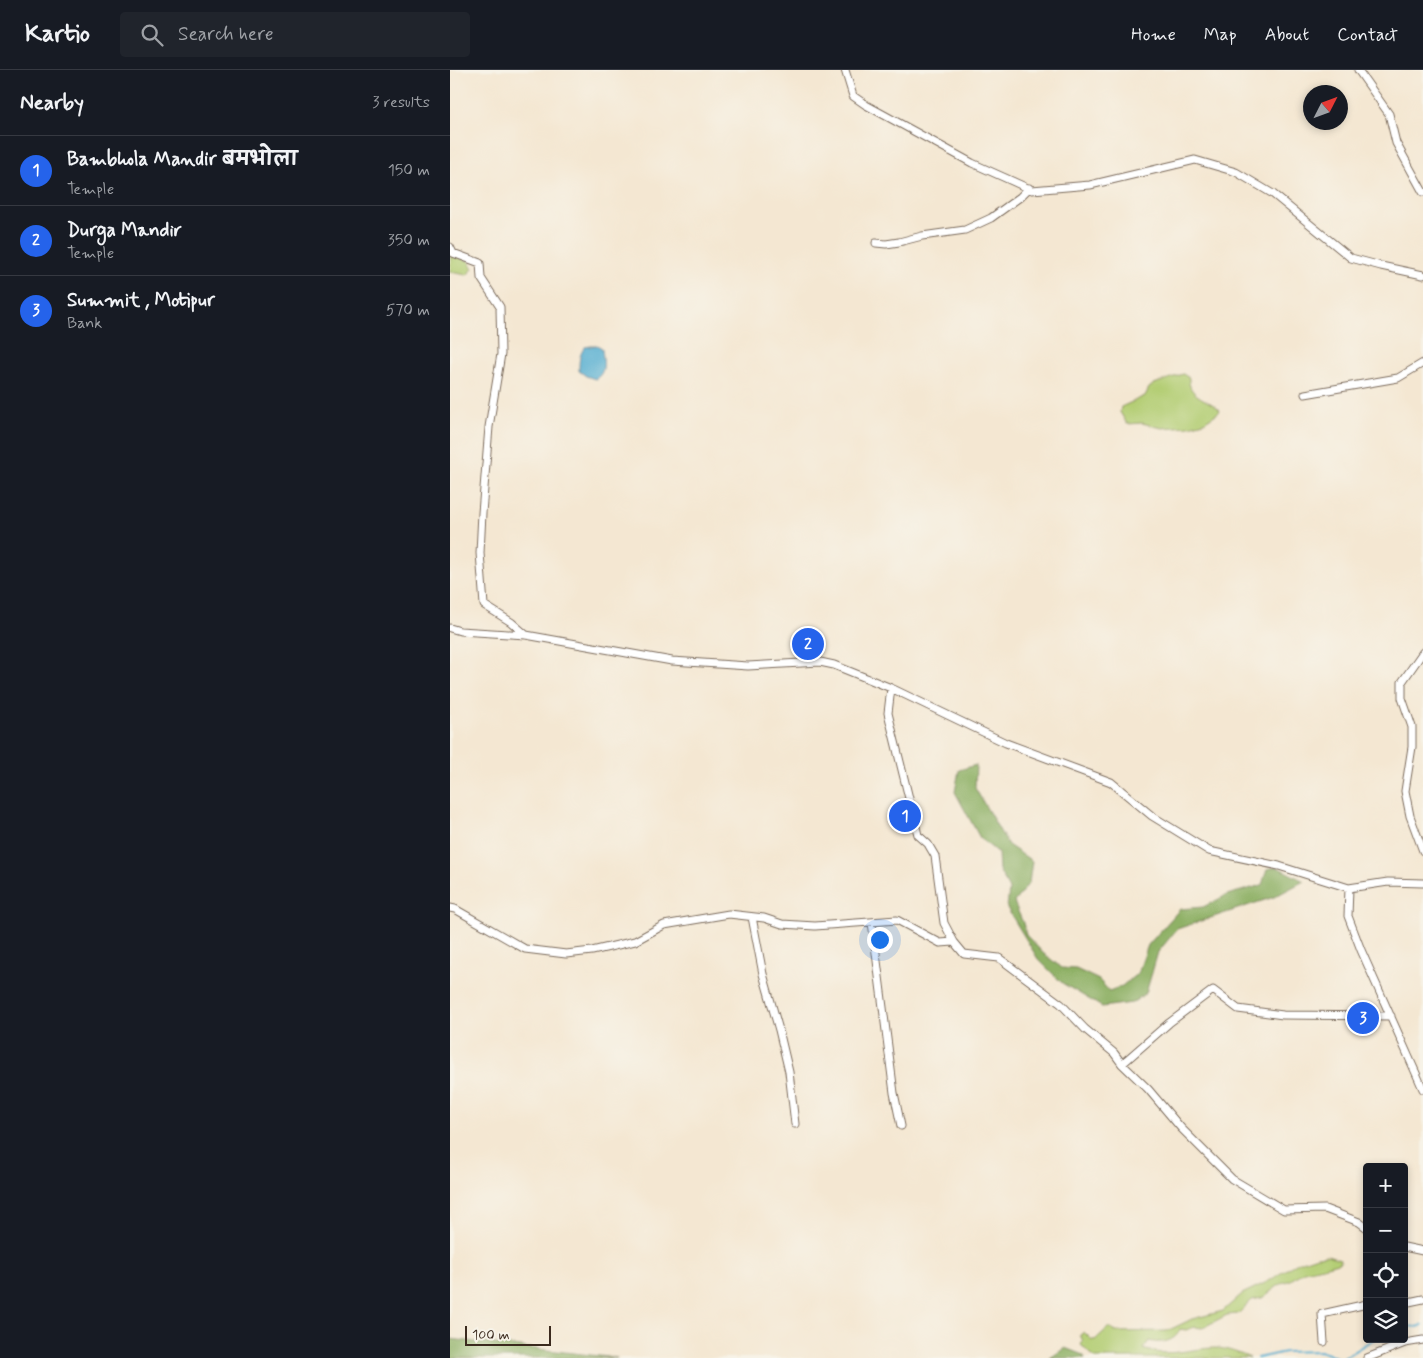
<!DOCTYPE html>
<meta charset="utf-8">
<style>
:root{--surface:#171b24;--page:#20242c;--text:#f1f3f6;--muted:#9ea1a6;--line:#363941;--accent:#2563eb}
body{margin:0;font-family:Mynerve,"Playpen Sans Deva",sans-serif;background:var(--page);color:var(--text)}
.controls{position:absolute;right:15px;bottom:15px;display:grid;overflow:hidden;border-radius:5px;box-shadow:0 2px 8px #0003}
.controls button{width:45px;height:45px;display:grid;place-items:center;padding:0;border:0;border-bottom:1px solid var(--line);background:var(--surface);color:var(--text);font:25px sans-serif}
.compass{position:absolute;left:853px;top:15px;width:45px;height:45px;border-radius:50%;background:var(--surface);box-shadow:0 2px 8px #0003;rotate:48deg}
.scale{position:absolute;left:15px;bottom:12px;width:86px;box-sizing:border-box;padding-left:5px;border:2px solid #3b2a1e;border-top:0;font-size:14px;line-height:18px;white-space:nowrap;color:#3b2a1e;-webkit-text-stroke:4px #f7f3e8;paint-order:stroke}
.you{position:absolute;left:429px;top:869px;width:18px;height:18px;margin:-12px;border:4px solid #fff;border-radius:50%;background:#1a73e8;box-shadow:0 0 0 8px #1a73e833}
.badge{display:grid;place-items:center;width:32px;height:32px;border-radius:50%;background:var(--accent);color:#fff;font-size:16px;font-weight:700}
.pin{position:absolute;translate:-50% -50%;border:2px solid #fff;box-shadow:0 1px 5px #0006}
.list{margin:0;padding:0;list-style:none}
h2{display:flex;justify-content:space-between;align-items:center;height:65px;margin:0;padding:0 20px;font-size:21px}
h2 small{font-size:16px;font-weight:400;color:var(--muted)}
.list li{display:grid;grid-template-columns:32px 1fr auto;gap:15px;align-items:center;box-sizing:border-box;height:70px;padding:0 20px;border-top:1px solid var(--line)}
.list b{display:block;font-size:19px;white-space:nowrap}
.list p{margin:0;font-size:16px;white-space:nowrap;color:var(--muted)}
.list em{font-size:16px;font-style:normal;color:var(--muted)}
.icon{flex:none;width:28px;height:28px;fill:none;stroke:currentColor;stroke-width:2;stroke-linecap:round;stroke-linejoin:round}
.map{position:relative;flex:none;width:973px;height:1288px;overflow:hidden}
header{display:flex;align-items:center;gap:30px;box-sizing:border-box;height:70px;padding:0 25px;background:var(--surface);border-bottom:1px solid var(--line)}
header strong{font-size:24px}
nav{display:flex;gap:28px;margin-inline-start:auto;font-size:18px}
.search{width:350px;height:45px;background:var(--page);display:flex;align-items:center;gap:12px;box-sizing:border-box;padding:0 18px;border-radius:5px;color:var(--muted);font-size:19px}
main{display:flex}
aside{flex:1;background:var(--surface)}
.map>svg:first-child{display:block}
.green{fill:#b4ce74;stroke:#787c49}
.forest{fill:#8fb166;stroke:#656e42}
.water{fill:#53add1;stroke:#476c78}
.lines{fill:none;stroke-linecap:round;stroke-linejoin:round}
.stream{stroke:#53add1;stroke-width:2}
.minor-casing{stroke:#7c6c5d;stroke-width:9}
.minor{stroke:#fff;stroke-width:7}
</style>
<header>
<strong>Kartio</strong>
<div class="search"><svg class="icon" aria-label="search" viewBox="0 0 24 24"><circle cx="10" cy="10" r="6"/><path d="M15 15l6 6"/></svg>Search here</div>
<nav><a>Home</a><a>Map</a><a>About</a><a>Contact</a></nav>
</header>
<main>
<aside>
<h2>Nearby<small>3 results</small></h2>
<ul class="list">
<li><span class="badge">1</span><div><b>Bambhola Mandir बमभोला</b><p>Temple</p></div><em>150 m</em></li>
<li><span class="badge">2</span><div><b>Durga Mandir</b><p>Temple</p></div><em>350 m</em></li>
<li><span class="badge">3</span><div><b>Summit , Motipur</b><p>Bank</p></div><em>570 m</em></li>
</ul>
</aside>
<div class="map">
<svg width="973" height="1288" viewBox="0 0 973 1288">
<rect width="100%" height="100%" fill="#f7f3e8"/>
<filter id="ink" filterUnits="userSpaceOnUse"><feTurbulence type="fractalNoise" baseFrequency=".02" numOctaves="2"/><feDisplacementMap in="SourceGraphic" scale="10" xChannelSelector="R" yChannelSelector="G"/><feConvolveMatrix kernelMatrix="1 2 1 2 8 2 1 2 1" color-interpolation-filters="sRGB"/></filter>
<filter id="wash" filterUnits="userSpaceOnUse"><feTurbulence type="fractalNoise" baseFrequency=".0096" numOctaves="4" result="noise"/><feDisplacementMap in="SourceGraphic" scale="20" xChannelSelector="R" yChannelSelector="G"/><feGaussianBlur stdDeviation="1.12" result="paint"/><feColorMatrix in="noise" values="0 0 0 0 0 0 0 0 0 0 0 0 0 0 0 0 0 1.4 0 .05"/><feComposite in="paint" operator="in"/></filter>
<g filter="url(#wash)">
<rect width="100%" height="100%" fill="#f4e7d2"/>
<!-- green -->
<path class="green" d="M1 185 19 191 23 199 17 205 0 202Z
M733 304 739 308C737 327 761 330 770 340L769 342 754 352 739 356 712 358 692 353 677 354 670 342 671 337 695 326 699 318 704 314Z
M877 1185 890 1189 891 1192 873 1197 854 1201 841 1210 832 1213 812 1228 802 1230 788 1244 777 1245 752 1258 745 1257 736 1260 730 1259C726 1272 710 1274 699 1271L693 1279C718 1288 741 1278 766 1278 776 1278 791 1284 800 1288H644L631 1275 633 1271 630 1265 634 1262 641 1269 645 1270 659 1257 665 1262 717 1261 742 1249 773 1241 792 1224 819 1211 846 1193 867 1186Z"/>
<!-- forest -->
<path class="forest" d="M526 695 525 718 558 775 582 791 579 813 564 832 573 853 576 865 594 884 612 898 626 899 649 910 659 921 672 916 688 903 698 875 730 839 753 837 777 825 812 815 817 799 827 797 854 811 824 827 727 859 708 882 696 923 682 933 652 937 612 913 588 889 557 838 559 819 549 800 548 783 530 768 505 722 509 700Z
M0 1269 167 1288H0Z
M615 1278 633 1285 635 1288H600Z"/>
<!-- water -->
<path class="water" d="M147 275 152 278C153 290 157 303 145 309L136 306 129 301C129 292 129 284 135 277Z"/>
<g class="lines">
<!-- stream -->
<path class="stream" d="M954 1256 968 1257 973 1255
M807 1288 835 1282 870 1281 888 1288
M893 1288 924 1269"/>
</g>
</g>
<g filter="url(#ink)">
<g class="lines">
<defs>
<path id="minor" d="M395 0 403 26 416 35 522 93 582 120 640 115 745 90 786 102 823 124 901 188 931 196 973 205
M908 0 939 44 946 73 973 122
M426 173 436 174 449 172 472 166 515 160 541 148 570 127 579 118
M0 177 3 183 30 193 31 208 50 237 51 284 39 357 32 443 30 483 34 535 61 552 76 565
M855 324 948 308 973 293
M0 558 10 561 76 565 222 591 298 596 370 592 384 595 441 618 556 673 661 712 702 746 759 781 829 796 899 818 938 812 973 813
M973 582 952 612V628L962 657V677L955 721 960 746 973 781
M441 618 438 643 468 765 478 774 485 786 494 853 504 872 514 884 549 888 611 934 635 959 664 983 672 994 698 1019 731 1058 782 1109 834 1140 875 1139 909 1152 917 1158
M899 818 898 846 911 880 973 1019
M0 838 5 839 75 879 116 884 142 881 185 871 214 855 279 844 314 848 332 854 365 856 447 850 490 873 504 872
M302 847 313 904 329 960 339 1002 345 1054
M422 852 444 1023 451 1056
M672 994 719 953 763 920 788 939 833 945 941 946
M954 1177 973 1181
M954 1233 973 1229
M874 1272 872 1244 917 1234
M917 1288 955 1273 973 1270"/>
</defs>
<!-- minor casing -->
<use href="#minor" class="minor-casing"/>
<!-- minor -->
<use href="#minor" class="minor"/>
</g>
</g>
</svg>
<div class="controls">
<button>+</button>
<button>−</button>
<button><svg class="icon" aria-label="locate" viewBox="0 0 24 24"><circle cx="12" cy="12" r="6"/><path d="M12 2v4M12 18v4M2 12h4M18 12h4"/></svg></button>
<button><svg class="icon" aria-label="layers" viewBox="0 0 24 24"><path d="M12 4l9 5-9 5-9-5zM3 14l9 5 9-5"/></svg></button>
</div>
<svg class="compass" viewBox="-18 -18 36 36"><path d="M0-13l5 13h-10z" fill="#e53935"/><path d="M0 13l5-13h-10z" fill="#9ea1a6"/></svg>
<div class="scale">100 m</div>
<div class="you"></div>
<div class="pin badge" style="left:455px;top:746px">1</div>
<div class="pin badge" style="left:358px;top:574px">2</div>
<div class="pin badge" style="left:913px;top:948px">3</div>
</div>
</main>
